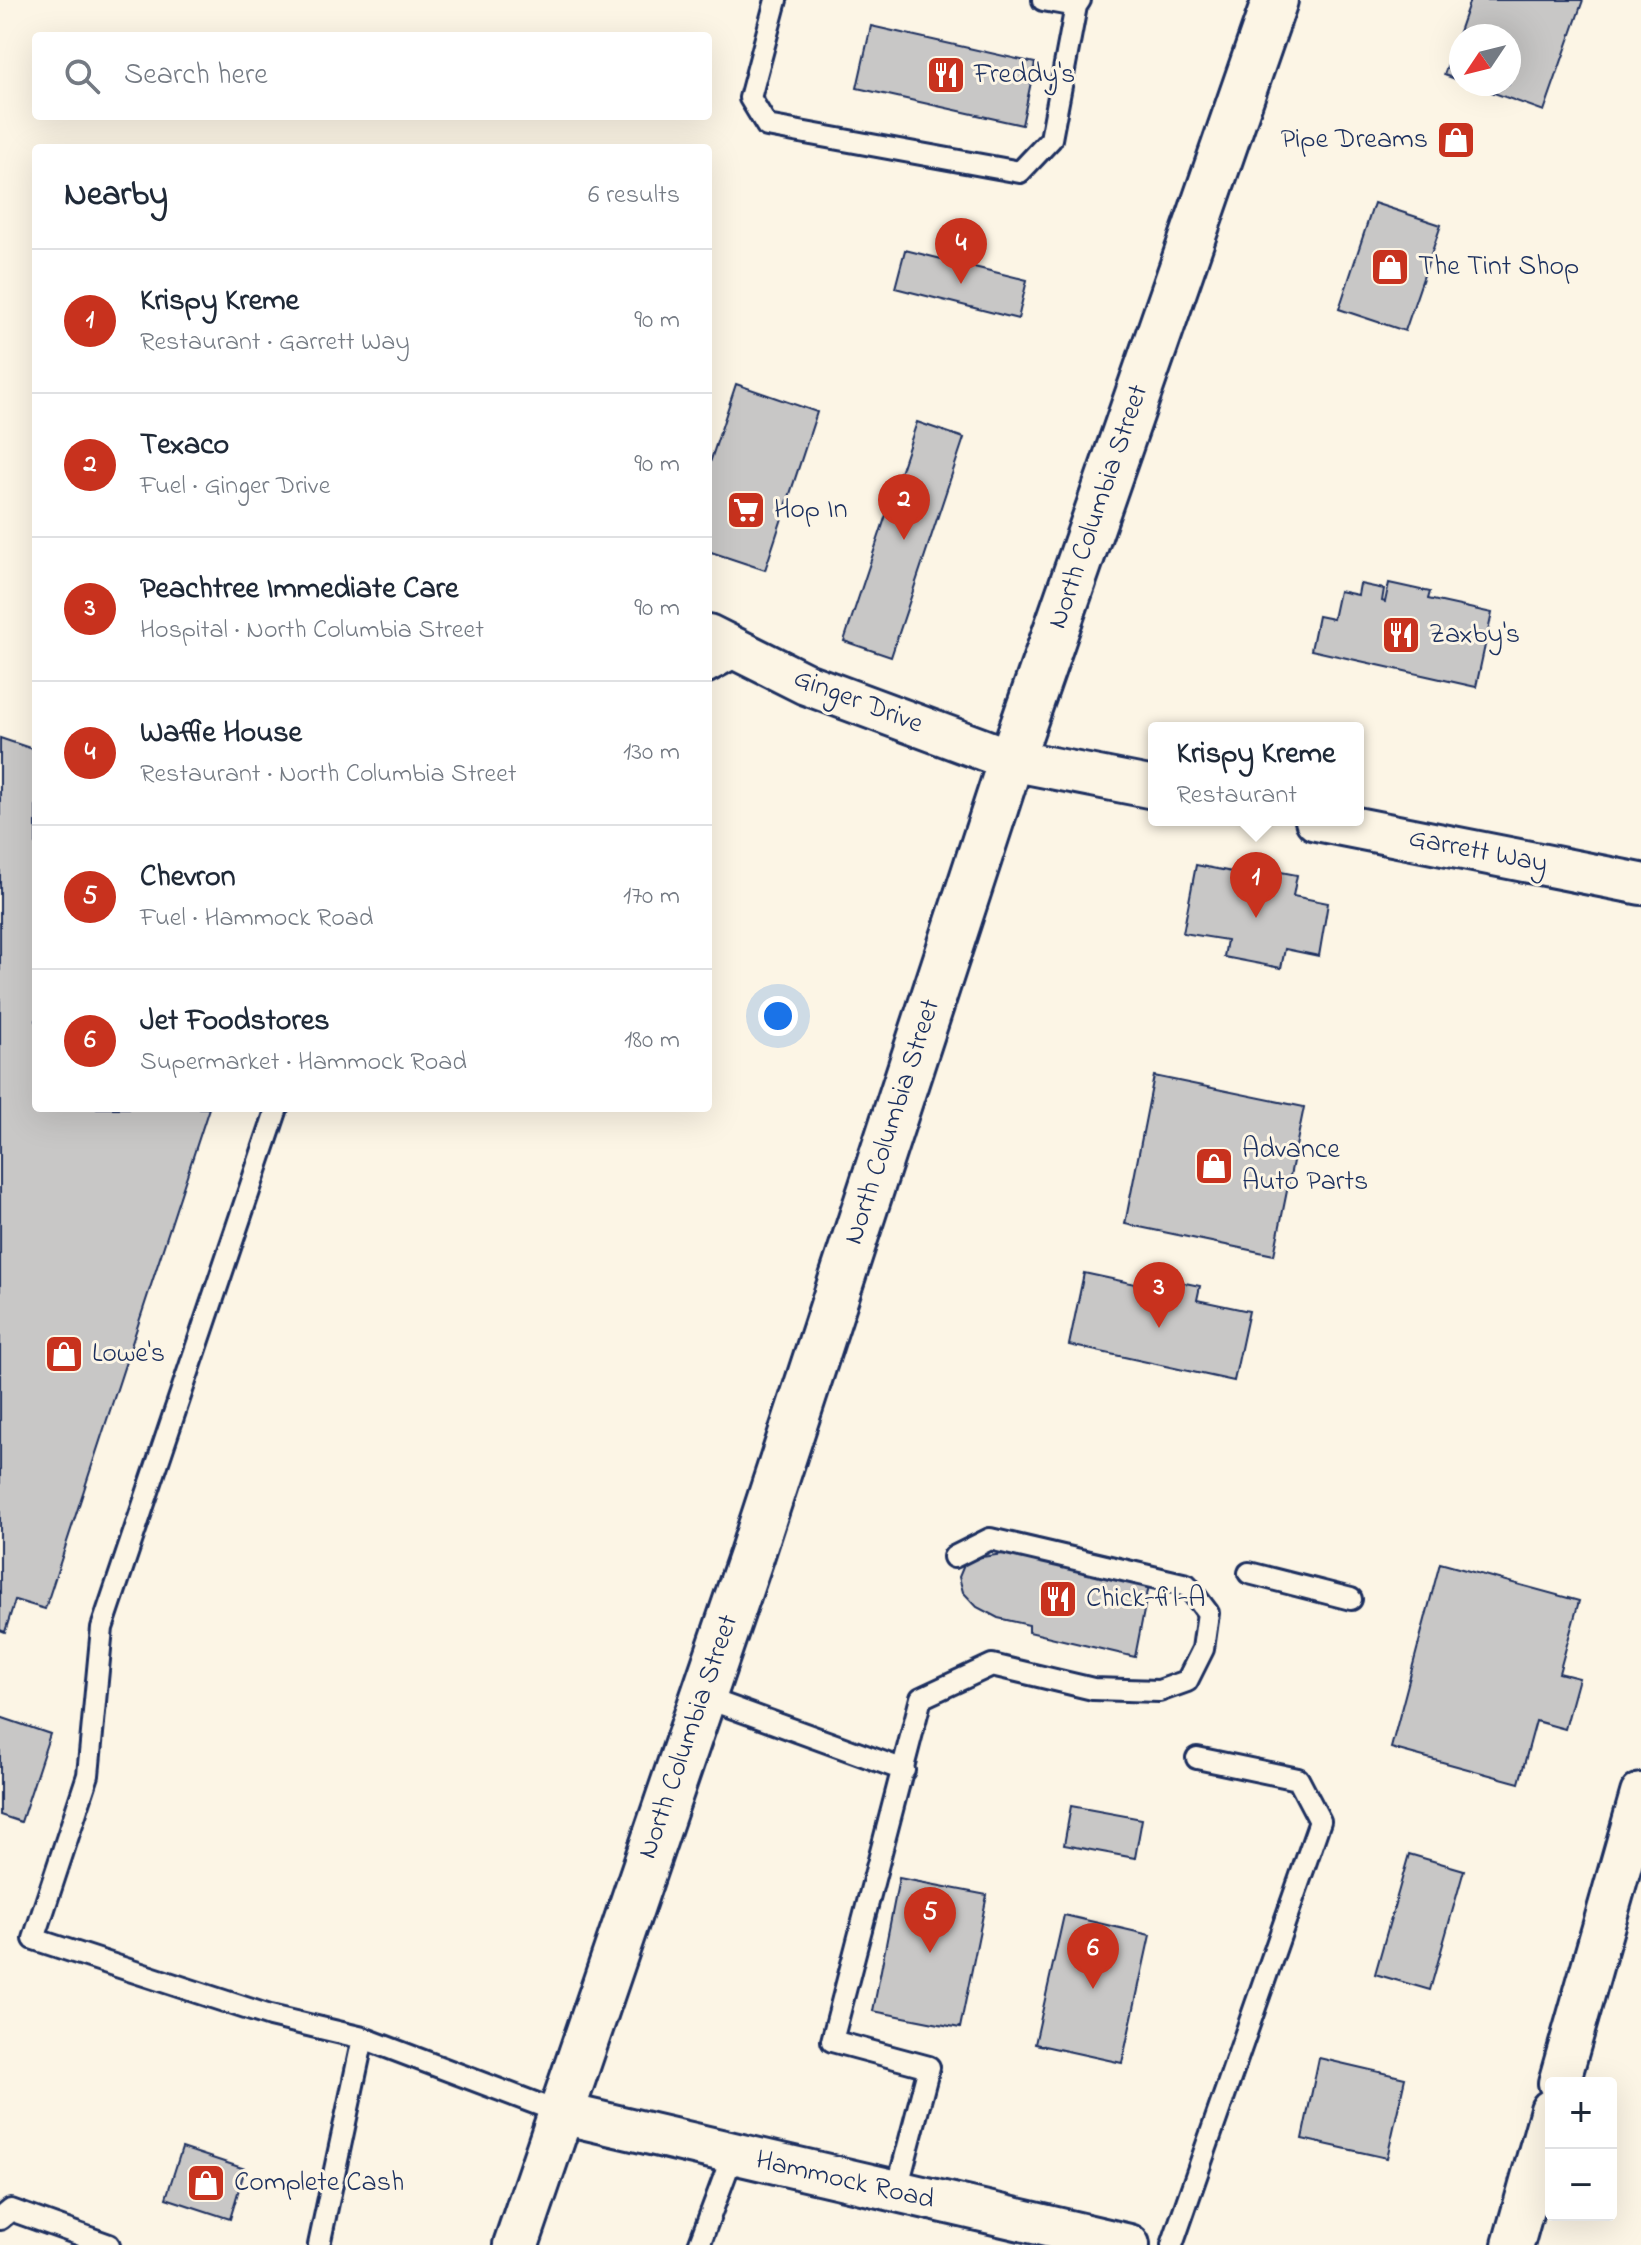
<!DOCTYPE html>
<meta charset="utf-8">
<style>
:root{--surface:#fff;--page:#f2f2f3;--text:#1f2937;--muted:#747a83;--line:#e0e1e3;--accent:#c8321e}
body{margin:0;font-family:"Indie Flower",sans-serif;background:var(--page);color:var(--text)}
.controls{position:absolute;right:24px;bottom:24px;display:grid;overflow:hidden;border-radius:8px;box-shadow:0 8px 32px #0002}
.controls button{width:72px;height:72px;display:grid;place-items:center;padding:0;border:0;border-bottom:2px solid var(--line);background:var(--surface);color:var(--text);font:40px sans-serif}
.compass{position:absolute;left:1449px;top:24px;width:72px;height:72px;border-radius:50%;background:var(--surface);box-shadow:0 8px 32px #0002;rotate:235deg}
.you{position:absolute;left:778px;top:1016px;width:28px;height:28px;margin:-20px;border:6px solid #fff;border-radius:50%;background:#1a73e8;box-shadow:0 0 0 12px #1a73e833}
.badge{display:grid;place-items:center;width:52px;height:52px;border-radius:50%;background:var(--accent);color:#fff;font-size:26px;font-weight:700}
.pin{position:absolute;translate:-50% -66px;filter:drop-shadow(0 2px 4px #0008)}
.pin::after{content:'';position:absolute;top:42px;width:28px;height:24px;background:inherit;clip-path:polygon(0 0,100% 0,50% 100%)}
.popup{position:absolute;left:1148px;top:722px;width:216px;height:104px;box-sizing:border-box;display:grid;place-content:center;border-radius:8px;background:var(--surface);filter:drop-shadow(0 2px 6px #0005);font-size:26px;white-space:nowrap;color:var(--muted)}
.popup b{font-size:30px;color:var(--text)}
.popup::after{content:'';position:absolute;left:50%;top:100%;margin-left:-16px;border:16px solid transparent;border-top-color:var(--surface)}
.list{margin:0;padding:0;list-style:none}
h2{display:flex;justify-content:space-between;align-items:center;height:104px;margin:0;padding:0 32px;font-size:34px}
h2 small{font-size:26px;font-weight:400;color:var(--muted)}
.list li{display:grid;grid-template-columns:52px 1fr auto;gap:24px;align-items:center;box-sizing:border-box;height:144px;padding:0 32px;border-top:2px solid var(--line)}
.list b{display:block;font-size:30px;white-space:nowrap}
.list p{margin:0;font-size:26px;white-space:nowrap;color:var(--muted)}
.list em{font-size:26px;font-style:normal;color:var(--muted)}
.icon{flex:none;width:44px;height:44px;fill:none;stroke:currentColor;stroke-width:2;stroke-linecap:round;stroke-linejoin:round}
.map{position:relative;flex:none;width:1641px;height:2245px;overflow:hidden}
.search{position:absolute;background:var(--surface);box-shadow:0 8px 32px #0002;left:32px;top:32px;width:680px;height:88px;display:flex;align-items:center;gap:20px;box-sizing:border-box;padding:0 28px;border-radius:8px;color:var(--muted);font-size:30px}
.panel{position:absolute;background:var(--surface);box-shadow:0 8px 32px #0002;left:32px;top:144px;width:680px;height:968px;border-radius:8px}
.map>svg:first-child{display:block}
.building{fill:#c8c7c6;stroke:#1b2f5e;stroke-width:2}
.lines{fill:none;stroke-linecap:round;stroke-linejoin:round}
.service-casing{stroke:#1b2f5e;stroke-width:26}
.minor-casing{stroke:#1b2f5e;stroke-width:46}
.primary-casing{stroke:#1b2f5e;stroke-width:50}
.service{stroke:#fcf5e5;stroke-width:20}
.minor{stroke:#fcf5e5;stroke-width:40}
.primary{stroke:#fcf5e5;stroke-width:44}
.labels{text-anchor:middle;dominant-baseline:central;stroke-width:6;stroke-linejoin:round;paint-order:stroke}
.poi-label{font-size:28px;fill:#1b2f5e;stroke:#fcf5e5;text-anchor:start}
.street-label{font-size:28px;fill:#1b2f5e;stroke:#fcf5e5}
</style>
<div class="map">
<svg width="1641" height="2245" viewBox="0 0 1641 2245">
<rect width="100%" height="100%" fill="#fcf5e5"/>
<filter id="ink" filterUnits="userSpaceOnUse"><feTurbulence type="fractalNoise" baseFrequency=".0125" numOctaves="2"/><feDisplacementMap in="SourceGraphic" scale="16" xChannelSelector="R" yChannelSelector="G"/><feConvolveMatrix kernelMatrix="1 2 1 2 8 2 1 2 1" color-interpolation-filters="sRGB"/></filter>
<g filter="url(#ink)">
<!-- building -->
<path class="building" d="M1470 0H1583L1544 111 1469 84H1509V36H1461V81L1444 75Z
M871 26 1035 63 1022 125 857 88Z
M1374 203 1441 225 1405 331 1339 309Z
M905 250 1027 280 1018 319 895 288Z
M736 384 817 412 765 570 708 551V469Z
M917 422 964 438 891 657 844 641Z
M1389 583 1430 592 1428 599 1492 613 1476 687 1311 650 1318 616 1333 619 1339 591 1358 595 1360 584 1384 589 1382 601 1385 602Z
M0 738 36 750V1108H209L45 1609 15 1600 5 1632 0 1630Z
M1196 865 1243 874 1244 865 1297 875 1293 896 1328 903 1319 956 1285 949 1281 968 1224 957 1227 940 1183 933Z
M1154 1076 1304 1107 1274 1255 1125 1224Z
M1084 1273 1163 1290 1165 1279 1200 1286 1197 1300 1249 1311 1234 1381 1069 1345Z
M1010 1553 1054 1565 1056 1557 1150 1580 1135 1657 1029 1632V1625L998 1618 977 1607 963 1592 959 1577 964 1565 975 1558Z
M1440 1563 1579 1601 1559 1673 1579 1678 1565 1729 1536 1721 1519 1783 1391 1748Z
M0 1717 50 1734 21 1822 0 1815Z
M1071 1806 1142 1819 1135 1858 1064 1845Z
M1409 1854 1464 1870 1430 1990 1375 1974Z
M899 1878 987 1895 960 2028 873 2011Z
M1064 1915 1150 1935 1122 2063 1035 2044Z
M1319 2058 1405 2078 1387 2158 1302 2139Z
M182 2148 245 2169 230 2219 166 2198Z"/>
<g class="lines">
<defs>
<path id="service" d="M776 0 750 98 767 126 1020 172 1051 139 1076 6 1080 0
M1043 0 1076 6
M708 672 743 653
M277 1108 102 1628 88 1775 34 1939 270 2016 363 2038 561 2113
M1249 1573 1351 1599
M703 1697 904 1770
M896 2193 929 2067 832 2041 921 1698 992 1665 1093 1689 1159 1691 1187 1681 1203 1649 1208 1613 1187 1585 990 1539 954 1557
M0 2219 11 2210 109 2245
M319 2245 363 2038
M699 2245 733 2154
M1172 2245 1320 1821 1298 1779 1197 1758"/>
<path id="minor" d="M708 635 806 684 1011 760 1154 788
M1316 820 1641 884
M1559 2083 1641 1794
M561 2113 1129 2245
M1513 2245 1551 2110"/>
<path id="primary" d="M516 2245 752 1554 1011 760 1275 0"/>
</defs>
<!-- service casing -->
<use href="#service" class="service-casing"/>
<!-- minor casing -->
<use href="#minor" class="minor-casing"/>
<!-- primary casing -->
<use href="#primary" class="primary-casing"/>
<!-- service -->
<use href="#service" class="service"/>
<!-- minor -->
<use href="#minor" class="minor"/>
<!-- primary -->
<use href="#primary" class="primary"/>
</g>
</g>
<!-- icons -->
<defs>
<symbol id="restaurant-square" viewBox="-11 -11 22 22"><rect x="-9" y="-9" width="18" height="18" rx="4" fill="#c8321e" stroke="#fcf5e5"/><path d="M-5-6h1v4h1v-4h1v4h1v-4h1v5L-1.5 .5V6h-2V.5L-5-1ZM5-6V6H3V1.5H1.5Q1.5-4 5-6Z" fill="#fff"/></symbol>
<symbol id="shop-square" viewBox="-11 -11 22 22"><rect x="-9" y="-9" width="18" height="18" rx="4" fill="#c8321e" stroke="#fcf5e5"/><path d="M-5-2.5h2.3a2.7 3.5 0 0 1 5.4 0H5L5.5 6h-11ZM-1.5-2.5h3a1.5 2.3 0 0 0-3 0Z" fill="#fff"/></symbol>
<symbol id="supermarket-square" viewBox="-11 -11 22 22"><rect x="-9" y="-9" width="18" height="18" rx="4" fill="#c8321e" stroke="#fcf5e5"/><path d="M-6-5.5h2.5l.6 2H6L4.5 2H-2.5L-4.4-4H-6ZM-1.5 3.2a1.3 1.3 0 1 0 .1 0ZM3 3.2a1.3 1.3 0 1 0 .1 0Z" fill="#fff"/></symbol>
</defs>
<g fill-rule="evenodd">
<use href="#restaurant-square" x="924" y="53" width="44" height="44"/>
<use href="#shop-square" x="1434" y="118" width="44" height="44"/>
<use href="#shop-square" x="1368" y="245" width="44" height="44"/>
<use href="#supermarket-square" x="724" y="488" width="44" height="44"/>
<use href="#restaurant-square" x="1379" y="613" width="44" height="44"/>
<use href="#shop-square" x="1192" y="1144" width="44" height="44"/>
<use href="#shop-square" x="42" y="1332" width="44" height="44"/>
<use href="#restaurant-square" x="1036" y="1577" width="44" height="44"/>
<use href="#shop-square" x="184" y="2161" width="44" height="44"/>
</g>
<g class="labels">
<!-- poi labels -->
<g class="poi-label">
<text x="974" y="75">Freddy's</text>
<text x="1428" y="140" text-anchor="end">Pipe Dreams</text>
<text x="1418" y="267">The Tint Shop</text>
<text x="774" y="510">Hop In</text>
<text x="1429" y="635">Zaxby's</text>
<text x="1242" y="1150">Advance<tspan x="1242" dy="32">Auto Parts</tspan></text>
<text x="92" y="1354">Lowe's</text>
<text x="1086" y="1599">Chick-fil-A</text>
<text x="234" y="2183">Complete Cash</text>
</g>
<!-- street labels -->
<g class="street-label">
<text transform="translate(1099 507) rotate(-71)">North Columbia Street</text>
<text transform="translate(858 702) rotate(21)">Ginger Drive</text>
<text transform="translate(1478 852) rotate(11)">Garrett Way</text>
<text transform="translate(893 1122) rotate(-72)">North Columbia Street</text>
<text transform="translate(689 1737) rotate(-71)">North Columbia Street</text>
<text transform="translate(845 2181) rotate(13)">Hammock Road</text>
</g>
</g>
</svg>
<div class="controls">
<button>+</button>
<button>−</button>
</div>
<svg class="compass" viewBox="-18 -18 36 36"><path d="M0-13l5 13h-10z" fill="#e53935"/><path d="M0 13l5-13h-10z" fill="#747a83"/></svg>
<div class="you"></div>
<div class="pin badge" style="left:1256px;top:918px">1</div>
<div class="popup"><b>Krispy Kreme</b>Restaurant</div>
<div class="pin badge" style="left:904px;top:540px">2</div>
<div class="pin badge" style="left:1159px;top:1328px">3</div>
<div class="pin badge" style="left:961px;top:284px">4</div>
<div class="pin badge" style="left:930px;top:1953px">5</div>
<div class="pin badge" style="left:1093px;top:1989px">6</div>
<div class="search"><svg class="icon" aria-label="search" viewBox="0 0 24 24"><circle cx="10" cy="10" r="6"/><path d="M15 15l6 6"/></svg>Search here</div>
<section class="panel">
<h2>Nearby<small>6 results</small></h2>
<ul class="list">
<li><span class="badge">1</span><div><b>Krispy Kreme</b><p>Restaurant · Garrett Way</p></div><em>90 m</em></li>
<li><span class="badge">2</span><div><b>Texaco</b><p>Fuel · Ginger Drive</p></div><em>90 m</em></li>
<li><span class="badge">3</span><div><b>Peachtree Immediate Care</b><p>Hospital · North Columbia Street</p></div><em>90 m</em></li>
<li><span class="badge">4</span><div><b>Waffle House</b><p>Restaurant · North Columbia Street</p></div><em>130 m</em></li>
<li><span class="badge">5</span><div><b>Chevron</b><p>Fuel · Hammock Road</p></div><em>170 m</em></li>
<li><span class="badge">6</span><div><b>Jet Foodstores</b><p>Supermarket · Hammock Road</p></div><em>180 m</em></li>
</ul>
</section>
</div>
